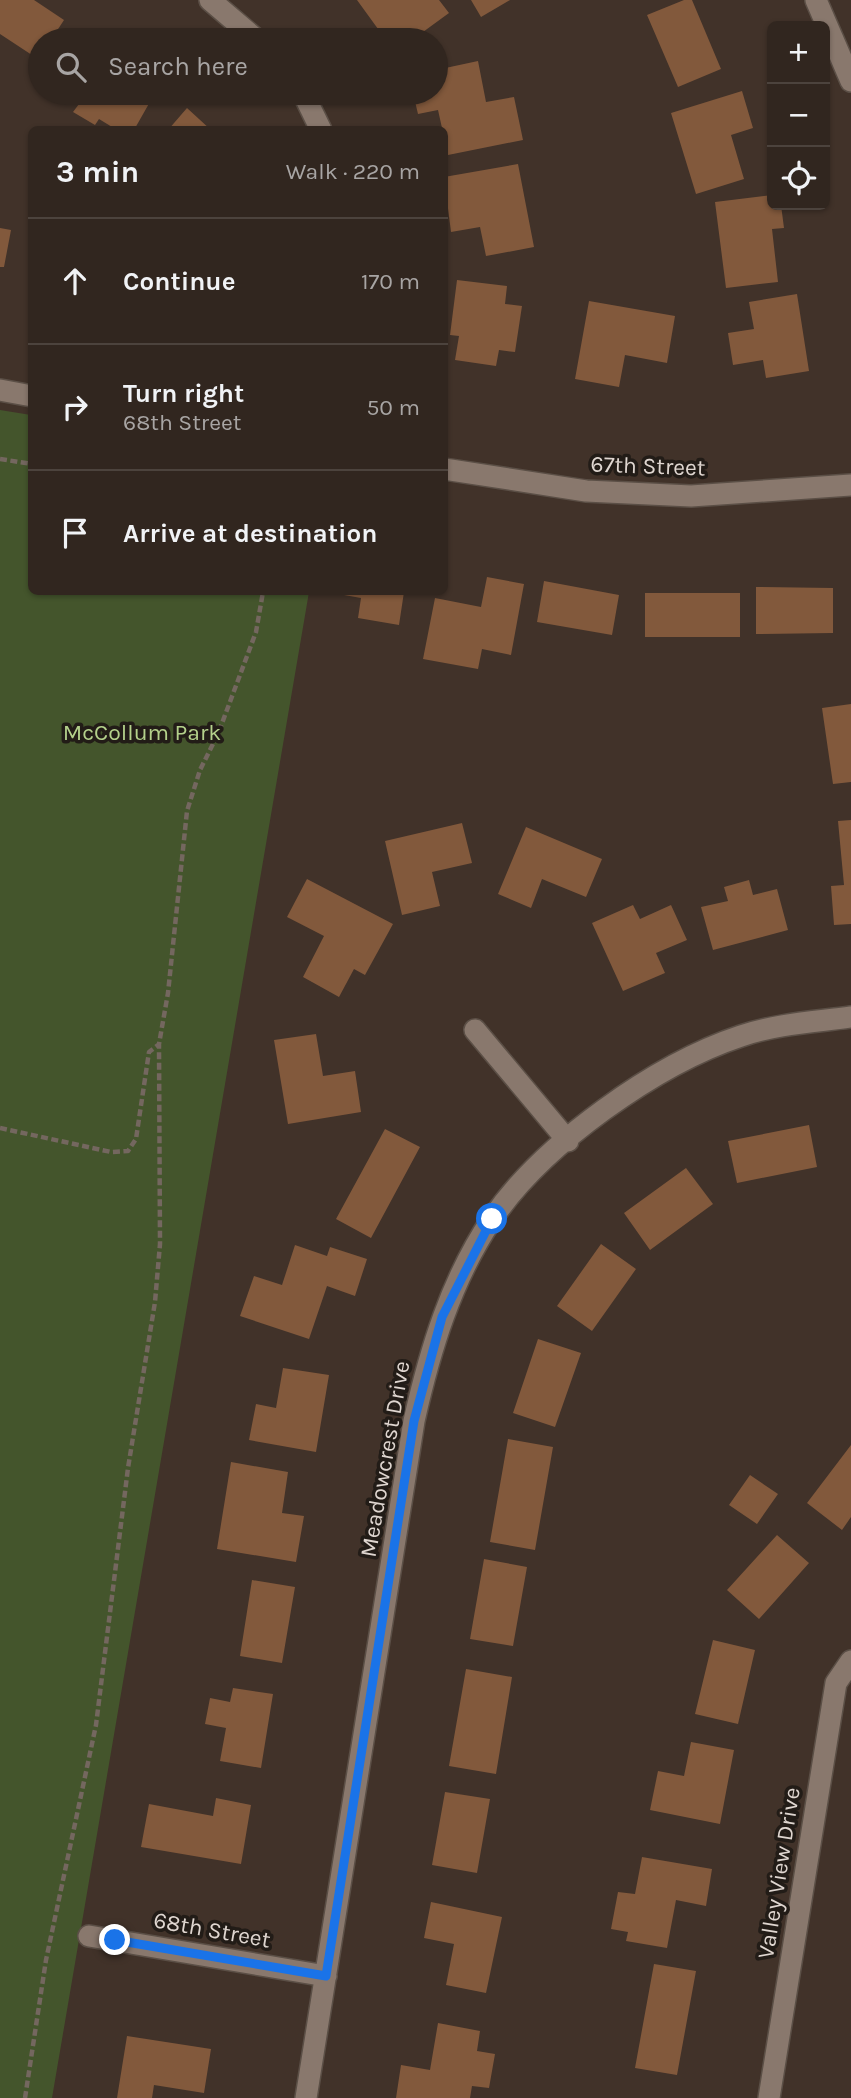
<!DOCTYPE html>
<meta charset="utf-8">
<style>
:root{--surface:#31261f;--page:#392e28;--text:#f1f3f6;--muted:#a8a5a4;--line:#4c433d}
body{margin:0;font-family:Karla,sans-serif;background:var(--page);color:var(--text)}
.controls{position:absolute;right:21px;top:21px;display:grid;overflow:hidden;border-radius:10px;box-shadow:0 2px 5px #0004}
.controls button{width:63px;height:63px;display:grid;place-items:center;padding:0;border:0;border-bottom:2px solid var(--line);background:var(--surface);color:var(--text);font:35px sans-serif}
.stop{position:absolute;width:21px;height:21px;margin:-16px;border:5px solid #1a73e8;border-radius:50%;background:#fff}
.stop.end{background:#1a73e8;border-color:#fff;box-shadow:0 2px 7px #0008}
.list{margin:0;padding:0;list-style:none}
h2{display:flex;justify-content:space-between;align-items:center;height:91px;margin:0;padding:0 28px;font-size:30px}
h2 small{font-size:23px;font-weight:400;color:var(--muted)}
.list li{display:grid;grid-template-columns:46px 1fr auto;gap:21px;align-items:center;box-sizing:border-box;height:126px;padding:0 28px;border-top:2px solid var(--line)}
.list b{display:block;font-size:26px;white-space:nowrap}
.list p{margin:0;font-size:23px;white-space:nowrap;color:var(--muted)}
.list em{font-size:23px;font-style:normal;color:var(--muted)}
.icon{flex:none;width:38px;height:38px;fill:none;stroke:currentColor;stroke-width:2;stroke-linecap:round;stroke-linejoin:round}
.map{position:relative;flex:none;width:851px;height:2098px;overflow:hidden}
.search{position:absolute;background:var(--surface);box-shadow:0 2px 5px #0004;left:28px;top:28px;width:420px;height:77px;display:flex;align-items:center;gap:18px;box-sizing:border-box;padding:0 24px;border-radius:38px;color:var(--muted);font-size:26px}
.panel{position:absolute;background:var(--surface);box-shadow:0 2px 5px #0004;left:28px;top:126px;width:420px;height:469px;border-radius:10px}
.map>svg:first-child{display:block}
.green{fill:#44552c}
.building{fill:#82593c}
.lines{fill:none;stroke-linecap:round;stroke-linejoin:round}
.minor-casing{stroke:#5b4f46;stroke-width:24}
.path{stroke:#74675f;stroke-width:4.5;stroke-dasharray:7 3.5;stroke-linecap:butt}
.minor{stroke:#89786d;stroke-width:21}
.route{stroke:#1a73e8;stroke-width:9}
.labels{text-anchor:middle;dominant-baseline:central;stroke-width:7;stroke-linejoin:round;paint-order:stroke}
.street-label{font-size:23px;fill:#dfd6d0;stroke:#221c17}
.park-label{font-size:23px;fill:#b4d18b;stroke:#221c17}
</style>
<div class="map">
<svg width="851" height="2098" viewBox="0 0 851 2098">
<rect width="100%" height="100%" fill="#413229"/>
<!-- green -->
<path class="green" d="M0 410 31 415 32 592H309L52 2098H0Z"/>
<!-- building -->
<path class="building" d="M0 0H34L64 20 51 40H40L38 59 0 34Z
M357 0H439L449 13 412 40H386Z
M471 0H510L481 17Z
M684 0H692L721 69 678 87 647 15Z
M478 61 486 102 514 97 523 140 448 155 438 110 418 114 413 93H436V70Z
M742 91 753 128 731 135 744 179 696 194 671 113Z
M61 93H155L134 130H117L99 119 95 125 73 112 79 104Z
M187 108 211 130H168Z
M518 164 534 247 486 256 480 227 451 232 444 177Z
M772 195V205H781L784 228 772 229 778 282 726 288 715 202Z
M0 228 11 230 4 267H0Z
M457 280 507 286 505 304 522 306 515 352 499 350 496 366 455 360 459 336 450 335Z
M797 294 809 371 766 378 763 360 733 365 728 333 754 329 749 302Z
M589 301 675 316 667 363 625 355 619 387 575 379Z
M487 577 524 584 511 655 482 649 478 669 423 659 435 598 481 607Z
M544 581 619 595 612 635 537 622Z
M756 587 833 588V633L756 634Z
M327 592H404L399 625 358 618 361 598Z
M645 593H740V637H645Z
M851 704V782L833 784 822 708Z
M851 820V924L834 925 831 886 844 885 838 821Z
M462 823 472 863 432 872 440 906 402 915 385 841Z
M526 827 602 859 586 897 542 879 531 908 498 894Z
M307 879 393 924 365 975 354 969 339 997 303 977 324 936 287 917Z
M749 880 753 895 777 889 788 930 713 950 701 907 728 901 724 887Z
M633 905 640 919 671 905 687 940 656 953 665 973 623 991 592 923Z
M316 1034 323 1076 355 1071 361 1112 288 1124 274 1040Z
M809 1125 817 1167 737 1183 728 1141Z
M385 1129 420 1147 371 1238 336 1219Z
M686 1168 713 1204 650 1250 624 1213Z
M601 1244 636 1269 592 1331 557 1306Z
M295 1245 327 1256 330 1247 367 1259 355 1296 327 1286 309 1339 240 1316 254 1276 282 1285Z
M538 1339 581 1353 555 1427 513 1413Z
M283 1368 329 1375 316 1452 249 1440 256 1404 276 1408Z
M508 1439 553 1447 535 1550 490 1542Z
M851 1445V1517L842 1530 807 1503Z
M231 1462 288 1472 282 1513 304 1516 296 1562 217 1549Z
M750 1475 778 1494 757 1524 729 1505Z
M777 1535 809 1563 759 1619 727 1590Z
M484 1559 527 1567 513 1646 470 1639Z
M252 1580 295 1587 282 1663 240 1656Z
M713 1640 755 1650 738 1724 695 1714Z
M466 1669 512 1677 496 1774 449 1766Z
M233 1688 273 1694 261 1768 220 1761 226 1728 205 1724 210 1698 230 1702Z
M691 1742 734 1750 720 1824 650 1810 658 1771 684 1776Z
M445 1792 490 1799 477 1873 432 1865Z
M216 1798 251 1805 241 1864 141 1847 149 1804 213 1816Z
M642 1857 712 1869 706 1906 676 1900 667 1948 626 1941 628 1932 611 1929 618 1892 635 1894Z
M431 1902 502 1917 486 1993 446 1985 454 1944 424 1938Z
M654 1964 696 1971 677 2075 635 2068Z
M438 2023 480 2031 477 2051 495 2054 489 2088 472 2086 470 2098H396L401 2065 430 2070Z
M127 2036 211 2049 204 2093 154 2085 152 2098H117Z"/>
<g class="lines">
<defs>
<path id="minor" d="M210 0 257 40
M816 0 851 81
M303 93 321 130
M0 390 32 396
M444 469 586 491 691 496 851 485
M475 1030 568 1141
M89 1936 326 1976
M306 2098 414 1421C430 1350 451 1280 492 1219 543 1144 656 1064 741 1036 776 1024 815 1022 851 1017
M769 2098 836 1683 851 1661"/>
</defs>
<!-- minor casing -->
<use href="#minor" class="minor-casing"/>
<!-- path -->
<path class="path" d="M0 459 32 464
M0 1128 111 1152 128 1151 136 1139 149 1052 158 1045
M25 2098 46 1960 96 1725 128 1468 155 1302 160 1244 159 1044 168 993 187 811 200 770 218 734 256 632 263 592"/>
<!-- minor -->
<use href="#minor" class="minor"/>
</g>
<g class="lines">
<!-- route -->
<path class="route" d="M115 1940 326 1976 414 1421 442 1317 492 1219"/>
</g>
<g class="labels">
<!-- street labels -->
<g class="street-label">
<text transform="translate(648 466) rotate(2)">67th Street</text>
<text transform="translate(385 1459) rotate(-80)">Meadowcrest Drive</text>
<text transform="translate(779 1873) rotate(-81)">Valley View Drive</text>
<text transform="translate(212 1930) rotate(10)">68th Street</text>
</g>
<!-- park labels -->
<g class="park-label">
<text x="142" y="732">McCollum Park</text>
</g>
</g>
</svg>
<div class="controls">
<button>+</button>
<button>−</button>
<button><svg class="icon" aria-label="locate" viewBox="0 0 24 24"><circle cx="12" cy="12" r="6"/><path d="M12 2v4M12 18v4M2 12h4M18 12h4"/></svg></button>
</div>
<div class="stop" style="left:492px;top:1219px"></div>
<div class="stop end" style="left:115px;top:1940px"></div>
<div class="search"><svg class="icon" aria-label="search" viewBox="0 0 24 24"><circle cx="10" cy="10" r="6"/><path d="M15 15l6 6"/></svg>Search here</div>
<section class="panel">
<h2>3 min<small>Walk · 220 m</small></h2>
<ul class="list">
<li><svg class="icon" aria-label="ahead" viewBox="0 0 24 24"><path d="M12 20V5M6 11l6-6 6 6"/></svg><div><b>Continue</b></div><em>170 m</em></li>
<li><svg class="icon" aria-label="right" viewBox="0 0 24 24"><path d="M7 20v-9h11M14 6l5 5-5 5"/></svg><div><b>Turn right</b><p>68th Street</p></div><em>50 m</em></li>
<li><svg class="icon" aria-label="arrive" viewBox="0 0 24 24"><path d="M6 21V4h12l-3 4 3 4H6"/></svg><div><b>Arrive at destination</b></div></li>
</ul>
</section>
</div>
